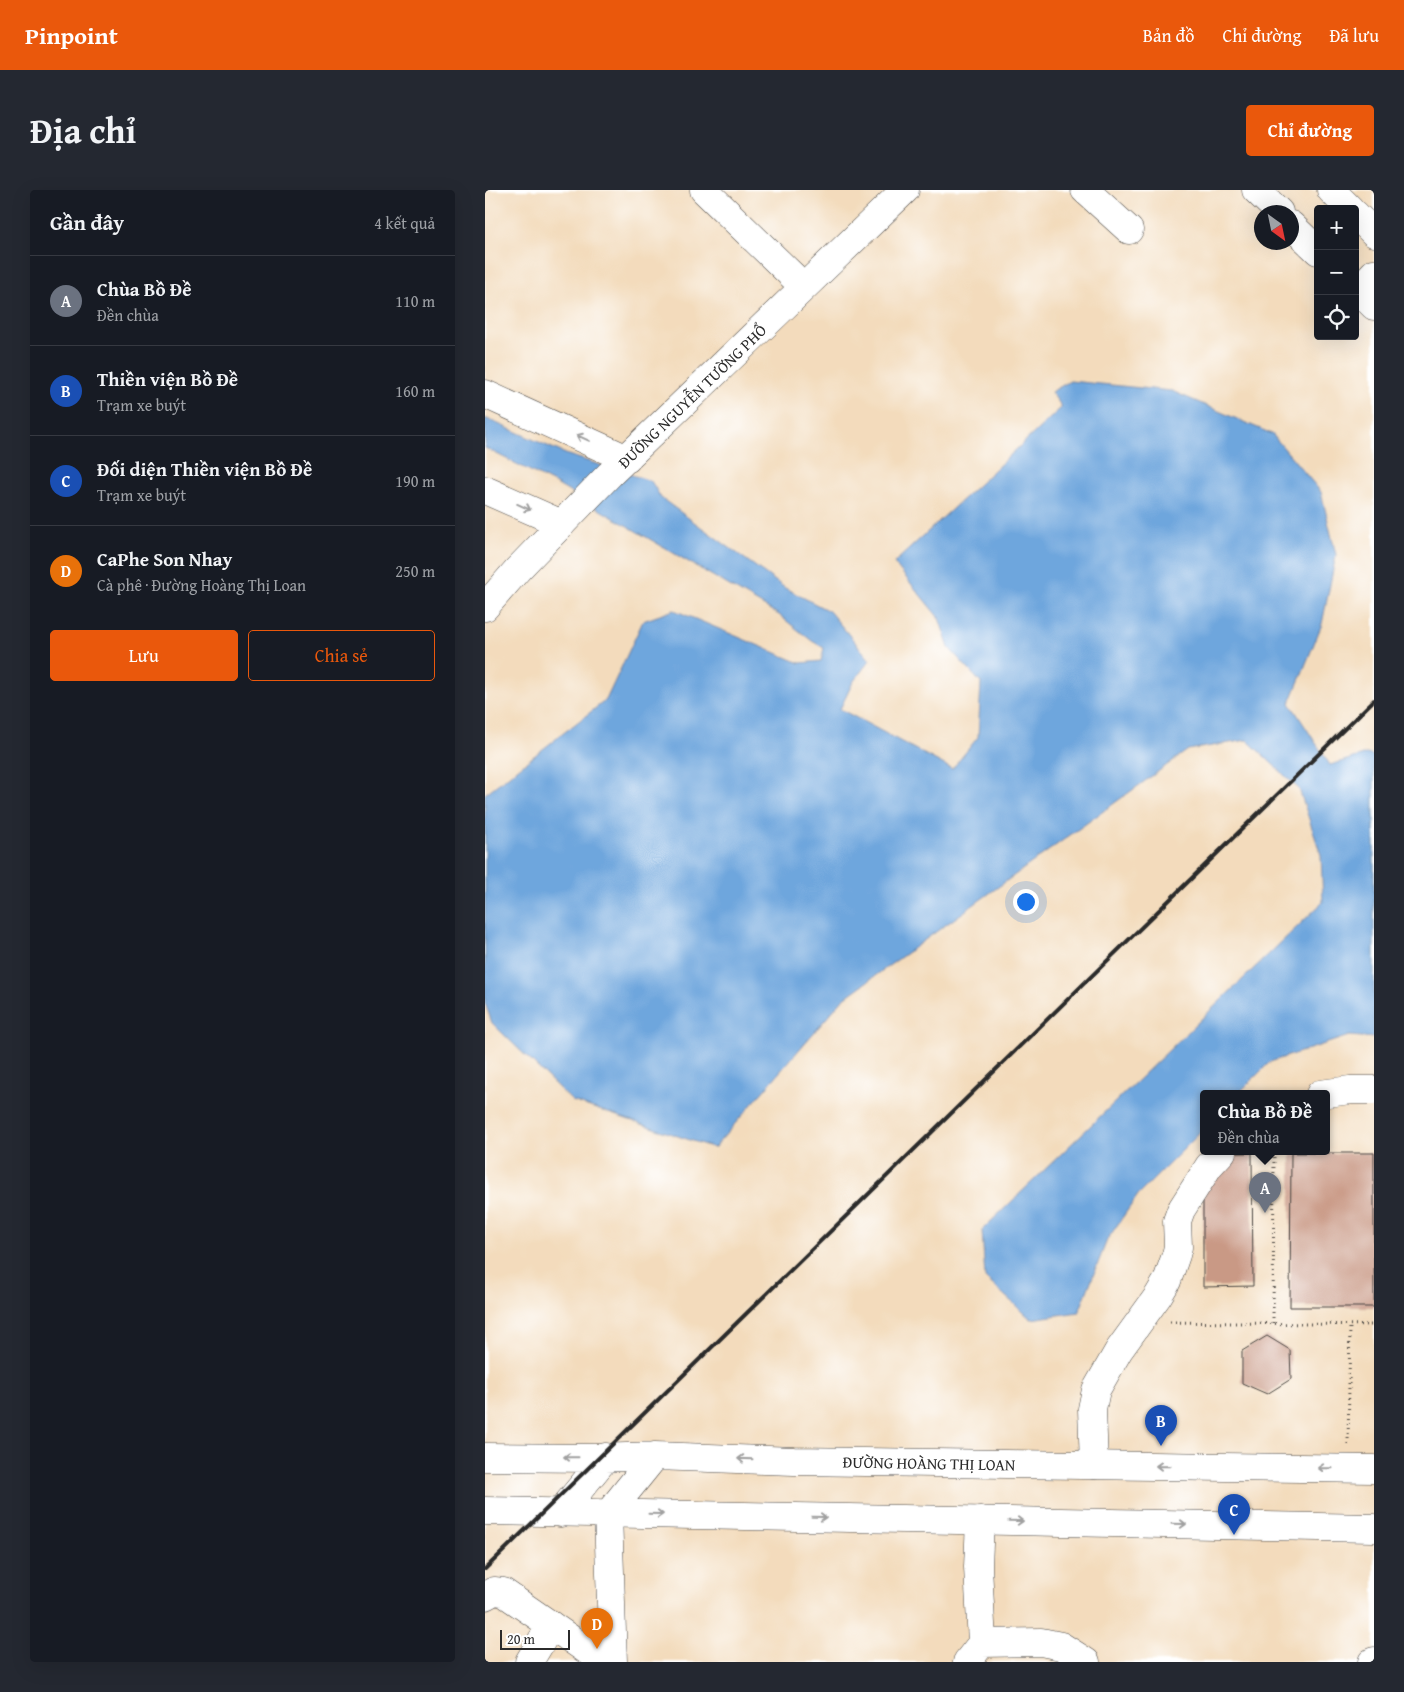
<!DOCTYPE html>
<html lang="vi">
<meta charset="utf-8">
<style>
:root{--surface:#171b24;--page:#242831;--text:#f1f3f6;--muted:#9ea1a6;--line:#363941;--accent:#ea580c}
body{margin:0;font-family:"Gentium Book Plus",serif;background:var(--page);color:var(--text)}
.controls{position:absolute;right:15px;top:15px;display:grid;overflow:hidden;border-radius:5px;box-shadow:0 5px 20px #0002}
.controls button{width:45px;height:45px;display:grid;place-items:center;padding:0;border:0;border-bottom:1px solid var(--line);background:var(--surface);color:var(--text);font:25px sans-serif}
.compass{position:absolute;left:769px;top:15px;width:45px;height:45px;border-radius:50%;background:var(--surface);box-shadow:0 5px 20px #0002;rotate:147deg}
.scale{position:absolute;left:15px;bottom:12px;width:70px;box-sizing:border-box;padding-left:5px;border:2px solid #2b2b2b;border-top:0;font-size:14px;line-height:18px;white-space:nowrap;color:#2b2b2b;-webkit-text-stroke:4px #fff;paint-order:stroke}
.you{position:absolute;left:540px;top:711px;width:18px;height:18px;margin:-12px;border:4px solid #fff;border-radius:50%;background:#1a73e8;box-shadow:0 0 0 8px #1a73e833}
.badge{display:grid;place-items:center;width:32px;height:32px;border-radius:50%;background:var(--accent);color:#fff;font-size:16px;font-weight:700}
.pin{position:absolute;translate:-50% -41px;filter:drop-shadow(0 1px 2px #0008)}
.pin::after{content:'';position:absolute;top:26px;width:18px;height:15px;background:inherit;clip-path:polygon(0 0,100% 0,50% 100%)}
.popup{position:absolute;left:715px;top:900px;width:130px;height:65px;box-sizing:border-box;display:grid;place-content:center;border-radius:5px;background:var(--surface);filter:drop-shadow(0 1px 4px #0005);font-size:16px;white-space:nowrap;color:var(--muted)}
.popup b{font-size:19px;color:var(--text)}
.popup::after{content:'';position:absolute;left:50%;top:100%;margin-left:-10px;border:10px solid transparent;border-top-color:var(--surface)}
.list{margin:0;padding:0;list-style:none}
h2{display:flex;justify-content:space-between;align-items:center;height:65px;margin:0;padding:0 20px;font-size:21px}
h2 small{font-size:16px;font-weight:400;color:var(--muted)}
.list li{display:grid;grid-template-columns:32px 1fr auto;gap:15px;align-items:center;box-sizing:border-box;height:90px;padding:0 20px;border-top:1px solid var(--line)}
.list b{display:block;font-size:19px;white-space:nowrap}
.list p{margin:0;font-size:16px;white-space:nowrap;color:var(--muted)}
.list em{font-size:16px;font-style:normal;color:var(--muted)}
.actions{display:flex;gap:10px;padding:15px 20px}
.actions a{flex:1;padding:11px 0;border:1px solid var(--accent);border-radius:5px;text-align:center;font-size:18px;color:var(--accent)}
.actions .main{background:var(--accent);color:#fff}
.icon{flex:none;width:28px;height:28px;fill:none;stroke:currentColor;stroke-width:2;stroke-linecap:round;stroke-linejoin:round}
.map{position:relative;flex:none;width:889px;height:1472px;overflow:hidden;border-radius:5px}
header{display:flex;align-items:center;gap:30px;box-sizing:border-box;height:70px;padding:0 25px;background:var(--accent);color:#fff}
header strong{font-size:24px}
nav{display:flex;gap:28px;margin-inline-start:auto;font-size:18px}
.intro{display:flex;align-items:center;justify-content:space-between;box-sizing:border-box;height:120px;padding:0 30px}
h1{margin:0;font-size:35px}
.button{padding:12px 22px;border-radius:5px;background:var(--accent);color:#fff;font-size:18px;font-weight:700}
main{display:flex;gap:30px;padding:0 30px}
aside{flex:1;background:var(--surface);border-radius:5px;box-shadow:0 5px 20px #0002}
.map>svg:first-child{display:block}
.water{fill:#6ea6dd;stroke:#4c6884}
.building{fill:#c99985}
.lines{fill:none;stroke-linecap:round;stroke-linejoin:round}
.minor-casing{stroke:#494541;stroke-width:29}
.major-casing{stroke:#494541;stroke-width:29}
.path{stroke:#494541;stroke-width:3;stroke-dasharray:1 4;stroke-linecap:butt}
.minor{stroke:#fff;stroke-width:28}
.major{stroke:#fff;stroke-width:28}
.rail{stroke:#2b2b2b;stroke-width:4}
.oneway{stroke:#a0a0a0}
.labels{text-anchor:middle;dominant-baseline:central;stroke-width:4;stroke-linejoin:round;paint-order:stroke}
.street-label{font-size:16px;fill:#2b2b2b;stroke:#fff}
</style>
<header>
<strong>Pinpoint</strong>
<nav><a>Bản đồ</a><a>Chỉ đường</a><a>Đã lưu</a></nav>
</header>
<div class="intro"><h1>Địa chỉ</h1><a class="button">Chỉ đường</a></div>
<main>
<aside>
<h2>Gần đây<small>4 kết quả</small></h2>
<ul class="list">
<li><span class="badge" style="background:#6b7280">A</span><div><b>Chùa Bồ Đề</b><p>Đền chùa</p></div><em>110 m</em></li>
<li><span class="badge" style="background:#1a4fb4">B</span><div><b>Thiền viện Bồ Đề</b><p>Trạm xe buýt</p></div><em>160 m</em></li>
<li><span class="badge" style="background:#1a4fb4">C</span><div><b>Đối diện Thiền viện Bồ Đề</b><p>Trạm xe buýt</p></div><em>190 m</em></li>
<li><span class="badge" style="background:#e8710a">D</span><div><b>CaPhe Son Nhay</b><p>Cà phê · Đường Hoàng Thị Loan</p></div><em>250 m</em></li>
</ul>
<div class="actions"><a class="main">Lưu</a><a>Chia sẻ</a></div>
</aside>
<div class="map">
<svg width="889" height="1472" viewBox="0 0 889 1472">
<rect width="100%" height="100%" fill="#fff"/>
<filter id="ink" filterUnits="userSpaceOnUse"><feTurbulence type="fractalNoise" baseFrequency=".02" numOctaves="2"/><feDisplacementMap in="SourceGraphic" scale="10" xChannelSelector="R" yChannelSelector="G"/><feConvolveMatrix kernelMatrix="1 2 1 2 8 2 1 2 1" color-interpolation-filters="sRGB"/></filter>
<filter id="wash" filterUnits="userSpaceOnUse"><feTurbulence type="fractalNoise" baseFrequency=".0096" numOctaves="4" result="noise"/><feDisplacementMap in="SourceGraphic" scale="20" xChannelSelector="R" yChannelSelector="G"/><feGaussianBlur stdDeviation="1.12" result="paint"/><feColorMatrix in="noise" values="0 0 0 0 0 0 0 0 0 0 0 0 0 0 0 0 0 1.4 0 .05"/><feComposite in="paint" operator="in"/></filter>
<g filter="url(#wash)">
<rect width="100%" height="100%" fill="#f3dbbc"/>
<!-- water -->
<path class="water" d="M585 191 687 201 787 244 836 302 851 365 837 434 805 513 845 575 882 564 889 566V848L864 846 785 872 753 904H719V939L653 1005 622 1050 594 1122 546 1129 500 1088 497 1040 838 712 836 665 814 599 762 550 703 560 358 809 229 958 87 911 7 833 0 813V604L121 510 158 431 189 420 315 473 336 471 339 458 327 451 294 425 71 294 0 258V228L83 265 166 291 176 308 300 398 344 421 385 470 368 492 355 519 467 579 493 547 496 493 464 458 454 428 409 373 577 217 566 202Z"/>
<g id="blocks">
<!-- building -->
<path class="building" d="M767 963 768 1096 718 1097V964Z
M806 963H889V1117H805Z
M782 1146 805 1160 806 1189 782 1204 757 1193V1161Z"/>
</g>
</g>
<g filter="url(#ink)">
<use href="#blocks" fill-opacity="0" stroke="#494541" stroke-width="1"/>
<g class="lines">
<defs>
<path id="minor" d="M219 0 319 97
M600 0 644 40
M771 0 794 22
M846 0 865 19
M870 24 889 43
M806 35 833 61
M870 97 889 116
M873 100 889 83
M0 204 142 269
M0 300 77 334
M0 417 33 379 125 284 420 0
M835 904 865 900H889
M609 1275 607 1219 611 1200 634 1160 673 1106 682 1091 691 1065 693 1057 692 1031 696 1020 724 976 737 962
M123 1324 128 1472
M0 1406 9 1401 18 1402 119 1472
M497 1453 556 1452 576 1456 601 1472
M44 1472 66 1435
M482 1472 497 1453 493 1377 495 1330
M887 1472 889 1471"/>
<path id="major" d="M0 1267 113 1268 170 1266 309 1271 889 1279
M0 1321 889 1338
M75 1323 121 1267
M123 1324 170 1266"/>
</defs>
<!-- minor casing -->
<use href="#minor" class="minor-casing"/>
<!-- major casing -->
<use href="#major" class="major-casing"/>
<!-- path -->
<path class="path" d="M685 1132 889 1135
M788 1133 789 966
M863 1254 865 1135"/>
<!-- minor -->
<use href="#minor" class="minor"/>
<!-- major -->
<use href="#major" class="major"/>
<!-- rail -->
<path class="rail" d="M0 1379 889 510"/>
</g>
<!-- one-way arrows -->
<defs><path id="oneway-shaft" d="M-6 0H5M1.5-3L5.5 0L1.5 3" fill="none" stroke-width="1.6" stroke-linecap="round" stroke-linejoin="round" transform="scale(1.25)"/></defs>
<g class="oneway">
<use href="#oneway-shaft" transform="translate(98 248) rotate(-156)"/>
<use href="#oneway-shaft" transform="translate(39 317) rotate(24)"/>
<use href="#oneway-shaft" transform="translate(86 1267) rotate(-179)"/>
<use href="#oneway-shaft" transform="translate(260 1269) rotate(-178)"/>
<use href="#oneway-shaft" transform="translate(678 1276) rotate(-179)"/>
<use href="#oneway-shaft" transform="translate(840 1278) rotate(-179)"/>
<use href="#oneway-shaft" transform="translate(171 1324) rotate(1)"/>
<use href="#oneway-shaft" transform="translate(334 1327) rotate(1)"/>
<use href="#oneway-shaft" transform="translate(531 1331) rotate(1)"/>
<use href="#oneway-shaft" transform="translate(694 1334) rotate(1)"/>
</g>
</g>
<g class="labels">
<!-- street labels -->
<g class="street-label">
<text transform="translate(207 206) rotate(-44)">ĐƯỜNG NGUYỄN TƯỜNG PHỔ</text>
<text transform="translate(444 1273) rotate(1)">ĐƯỜNG HOÀNG THỊ LOAN</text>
</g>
</g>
</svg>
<div class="controls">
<button>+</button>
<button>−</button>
<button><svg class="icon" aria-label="locate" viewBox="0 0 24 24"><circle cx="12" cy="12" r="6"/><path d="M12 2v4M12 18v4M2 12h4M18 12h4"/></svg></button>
</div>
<svg class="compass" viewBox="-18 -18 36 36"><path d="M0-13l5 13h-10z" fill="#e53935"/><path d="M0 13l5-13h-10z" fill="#9ea1a6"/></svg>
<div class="scale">20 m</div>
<div class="you"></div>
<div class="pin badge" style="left:780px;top:1023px;background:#6b7280">A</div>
<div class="popup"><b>Chùa Bồ Đề</b>Đền chùa</div>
<div class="pin badge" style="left:676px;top:1256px;background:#1a4fb4">B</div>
<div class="pin badge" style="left:749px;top:1345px;background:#1a4fb4">C</div>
<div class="pin badge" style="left:112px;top:1459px;background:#e8710a">D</div>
</div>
</main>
